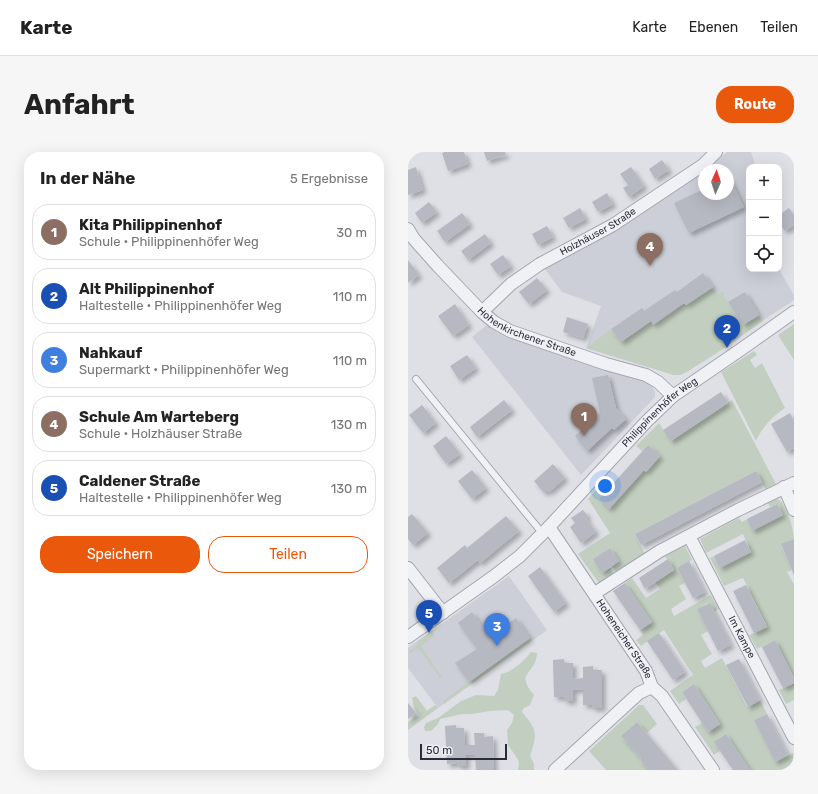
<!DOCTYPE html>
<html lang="de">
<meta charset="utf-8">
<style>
:root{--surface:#fff;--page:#f6f6f6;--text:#222;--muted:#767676;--line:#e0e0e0;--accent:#ea580c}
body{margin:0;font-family:Rubik,sans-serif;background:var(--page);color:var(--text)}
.controls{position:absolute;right:12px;top:12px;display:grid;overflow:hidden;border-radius:8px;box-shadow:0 4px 16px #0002}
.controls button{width:36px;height:36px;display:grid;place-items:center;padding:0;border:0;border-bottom:1px solid var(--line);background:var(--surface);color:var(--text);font:20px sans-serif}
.compass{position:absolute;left:290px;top:12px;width:36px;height:36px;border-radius:50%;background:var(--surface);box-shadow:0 4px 16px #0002;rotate:3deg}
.scale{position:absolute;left:12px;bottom:10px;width:87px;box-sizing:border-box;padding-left:4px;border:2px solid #292d3b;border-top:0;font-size:11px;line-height:14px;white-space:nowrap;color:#292d3b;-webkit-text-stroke:3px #edeff4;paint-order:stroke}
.you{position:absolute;left:197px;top:334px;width:14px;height:14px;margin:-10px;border:3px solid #fff;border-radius:50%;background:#1a73e8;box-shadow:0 0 0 6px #1a73e833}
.badge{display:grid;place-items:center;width:26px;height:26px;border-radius:50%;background:var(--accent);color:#fff;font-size:13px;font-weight:700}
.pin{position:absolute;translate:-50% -33px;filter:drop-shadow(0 1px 2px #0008)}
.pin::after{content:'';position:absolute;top:21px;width:14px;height:12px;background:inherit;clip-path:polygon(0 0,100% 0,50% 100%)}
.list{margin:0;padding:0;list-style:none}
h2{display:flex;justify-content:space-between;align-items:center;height:52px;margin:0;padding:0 16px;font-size:17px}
h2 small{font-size:13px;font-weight:400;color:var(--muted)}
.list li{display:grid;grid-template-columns:26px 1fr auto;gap:12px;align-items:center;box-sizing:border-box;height:56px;margin:0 8px 8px;padding:0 8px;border:1px solid var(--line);border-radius:16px}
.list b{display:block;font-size:15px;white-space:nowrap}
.list p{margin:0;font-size:13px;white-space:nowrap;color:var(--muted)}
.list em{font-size:13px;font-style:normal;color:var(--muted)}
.actions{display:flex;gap:8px;padding:12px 16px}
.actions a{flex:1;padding:9px 0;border:1px solid var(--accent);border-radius:16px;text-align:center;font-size:14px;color:var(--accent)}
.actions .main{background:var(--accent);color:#fff}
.icon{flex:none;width:22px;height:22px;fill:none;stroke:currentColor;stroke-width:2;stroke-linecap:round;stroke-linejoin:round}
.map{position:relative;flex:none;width:386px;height:618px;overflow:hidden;border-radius:16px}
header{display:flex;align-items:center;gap:24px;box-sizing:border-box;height:56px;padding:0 20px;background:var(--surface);border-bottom:1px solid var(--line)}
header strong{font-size:19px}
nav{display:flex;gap:22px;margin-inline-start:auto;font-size:14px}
.intro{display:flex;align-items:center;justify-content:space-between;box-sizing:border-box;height:96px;padding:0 24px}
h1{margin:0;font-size:28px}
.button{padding:10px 18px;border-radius:16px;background:var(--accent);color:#fff;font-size:14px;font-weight:700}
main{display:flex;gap:24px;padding:0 24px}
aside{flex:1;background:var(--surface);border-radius:16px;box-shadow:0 4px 16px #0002}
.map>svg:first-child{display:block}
.built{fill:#cccfd7}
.green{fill:#c2cfc0}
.building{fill:#b6b9c2;filter:url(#shadow)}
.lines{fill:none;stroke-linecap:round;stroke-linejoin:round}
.service-casing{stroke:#a4a7af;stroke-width:8}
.minor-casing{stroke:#a4a7af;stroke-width:14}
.service{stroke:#f0f1f5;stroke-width:6}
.minor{stroke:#f0f1f5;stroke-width:12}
.labels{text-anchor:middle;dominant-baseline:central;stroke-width:3;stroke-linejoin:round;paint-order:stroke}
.street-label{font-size:10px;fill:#292d3b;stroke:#edeff4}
</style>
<header>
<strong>Karte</strong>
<nav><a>Karte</a><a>Ebenen</a><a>Teilen</a></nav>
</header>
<div class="intro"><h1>Anfahrt</h1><a class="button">Route</a></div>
<main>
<aside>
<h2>In der Nähe<small>5 Ergebnisse</small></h2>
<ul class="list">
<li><span class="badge" style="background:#8d6e63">1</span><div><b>Kita Philippinenhof</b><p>Schule · Philippinenhöfer Weg</p></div><em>30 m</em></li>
<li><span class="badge" style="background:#1a4fb4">2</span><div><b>Alt Philippinenhof</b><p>Haltestelle · Philippinenhöfer Weg</p></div><em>110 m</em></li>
<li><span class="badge" style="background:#3f7fe0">3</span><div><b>Nahkauf</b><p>Supermarkt · Philippinenhöfer Weg</p></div><em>110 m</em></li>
<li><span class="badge" style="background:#8d6e63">4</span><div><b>Schule Am Warteberg</b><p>Schule · Holzhäuser Straße</p></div><em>130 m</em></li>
<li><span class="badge" style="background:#1a4fb4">5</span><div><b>Caldener Straße</b><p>Haltestelle · Philippinenhöfer Weg</p></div><em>130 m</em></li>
</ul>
<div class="actions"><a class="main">Speichern</a><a>Teilen</a></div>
</aside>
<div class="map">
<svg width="386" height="618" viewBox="0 0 386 618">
<defs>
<filter id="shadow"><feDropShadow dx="3.5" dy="3.5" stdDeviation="2" flood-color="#0004"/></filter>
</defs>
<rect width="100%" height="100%" fill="#dee0e6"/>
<!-- built -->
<path class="built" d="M319 0H343L348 15H341V117H371V112L372 119 386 143V148L272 223H266L178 196 193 154 154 140 137 117 204 80 296 19V42H320V18H298Z
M79 173 98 185 237 229 244 234 247 240V245L173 323 64 185Z
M101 424 139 478 30 556 0 516V496Z"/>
<!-- green -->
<path class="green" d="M305 135 310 143 314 139 316 140V145L335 173 351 163 355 169 318 195 279 220 272 223H266L178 196 203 177 213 190 243 169 245 172 276 151 278 153Z
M386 172V208L370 183Z
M346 199 349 203 342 208 347 216 354 211 377 256C364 265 355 274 348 289L313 220Z
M324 248 368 332 358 338 348 319 227 382 237 402 209 421 204 414 211 409 202 396 185 407 194 420 202 416 206 423 191 431 170 402 202 381 180 347 190 335 197 341 191 347 202 356 236 318 238 320 252 304 240 293 234 299 228 294 251 271 263 289Z
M369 347C378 349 386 378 386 387L373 393 384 418 379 420 386 432V526L367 488 349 497 341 483 359 474 335 426 316 434 302 406 306 404 312 415 343 400 335 382 298 401 292 387 331 366 334 370 339 367 344 378 375 363 369 352 362 355 360 351Z
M277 394 284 408 269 416 277 431 271 434 278 447 263 457 266 464 303 443 311 457 306 460 301 451 289 457 300 479 293 483 304 502 293 509 297 516 314 506 339 555 352 548 359 562 346 568 367 610 385 601 386 618H342L318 582 307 590 312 599 306 603 287 575 294 571 300 580 312 572 286 532 274 540 278 547 271 552 262 539 285 523 256 478 233 494 228 488 235 483 232 478 244 470 217 431 224 426 238 446 252 437 247 430 266 418 257 404Z
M24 479 27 484 13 494 34 525 32 526 10 496 2 502 0 496 3 498 10 493 8 491Z
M122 486 124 488 36 552 35 549Z
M123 500 129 501C128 523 106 520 126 543L122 553 115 557 114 560C129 578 130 581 122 604L126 612V618H110L111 610 109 606 100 593 99 578 104 571 106 563 100 558 82 559 64 562H54L32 567 30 572 23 579H17L16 575 18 571 30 566 53 549 68 543 86 544 90 538 93 522C104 520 116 509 123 500Z
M386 531V548L378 552 371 538Z
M8 544 19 559 27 553 30 556 0 578V570L11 563 6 555 4 546Z
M231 553H235L249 572 239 581 229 570 213 584 233 606 232 608 241 618H198L181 599Z"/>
<!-- building -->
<path class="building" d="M37 0H56L60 12 40 19 34 1Z
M76 0H97L98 3 79 9Z
M254 8 261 18 247 27 241 17Z
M8 15 15 38 0 43V18Z
M223 15 236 34 221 45 215 36 220 33 212 22Z
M321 25 336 55 281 81 266 51 296 37V42H320V26Z
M199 41 205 52 190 60 184 50Z
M21 50 29 60 14 71 7 61Z
M172 56 178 67 161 76 155 66Z
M381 56 386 63V73L377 79 371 71V63Z
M54 61 62 72 37 90 29 79Z
M139 74 145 85 130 93 124 82Z
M77 82 83 91 60 108 53 99Z
M95 103 103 114 90 123 82 112Z
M0 108 11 123 0 131Z
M295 121 305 135 278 153 276 151 245 173 243 169 213 190 203 177 234 156 236 159 267 138 269 140Z
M129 126 139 138 121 152 111 140Z
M337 140 351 163 335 173 320 150Z
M47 152 61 173 45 184 30 164Z
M159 165 180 172 175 186 155 180Z
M59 203 68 216 51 228 42 214Z
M200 223 208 256 218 267 206 278 204 276 179 299 167 284 192 261 184 226Z
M313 240 320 251 263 289 255 278Z
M96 248 104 258 69 285 62 275Z
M14 253 28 271 15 281 1 263Z
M382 261 386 269V294H385L386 296 379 300 363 272Z
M38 284 52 302 38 312 25 294Z
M240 293 252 304 238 320 236 318 201 357 191 347Z
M145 312 157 326 141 340 139 338 136 341 126 329Z
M64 318 78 336 64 347 50 329Z
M348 319 354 330 233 393 227 382Z
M369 352 375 363 344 379 339 367Z
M175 358 180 364 178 366 188 380 173 391 162 375 167 371 163 366Z
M4 362 20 381 5 393 0 387V365Z
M98 364 111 379 72 411 70 408 41 431 29 416 57 393 59 396Z
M386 387V423L373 392Z
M337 388 343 400 312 416 306 404Z
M202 396 211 409 194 421 185 407Z
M260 407 266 418 237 437 231 426Z
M281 409 297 440 285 446 269 416Z
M132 415 158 451 146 460 120 424Z
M217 431 244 470 232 478 205 439Z
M338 433 359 475 346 481 325 439Z
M302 451 323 493 310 499 289 457Z
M64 460 82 485 108 466 122 486 61 530 47 511 69 497 50 471Z
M251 481 277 520 265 528 239 489Z
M367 488 386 526V531L375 536 354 495Z
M156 507V511H165V527L175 526V515L185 514V518H194V556H184V553H175V537L165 538V549H156V545H146L145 508Z
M331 507 352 548 340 555 318 513Z
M286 532 312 572 300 580 274 540Z
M0 551 8 561 0 567Z
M359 562 380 603 367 610 346 568Z
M229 570 268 616 266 618H241L232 608 233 606 213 584Z
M48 573V576H56L57 593H67L66 581H76V585L85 584 86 618H68L67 603H58V614H50L49 611 39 612 37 574Z
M318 582 331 602 342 618H325L306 590Z"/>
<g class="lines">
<defs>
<path id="service" d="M8 227 135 382"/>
<g id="minor">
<path id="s1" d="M0 77 6 87 30 114 74 160 86 170 102 179 198 212 238 223 250 230 265 244"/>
<path id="s2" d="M74 160 103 132 132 112 205 73 295 13 308 0"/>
<path d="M376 335 386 358"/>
<path id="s3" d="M141 375 238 519 244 535 254 544 305 618"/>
<path id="s4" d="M281 384 386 586"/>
<path d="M0 416 35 461"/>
<path d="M187 441 252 399 330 358 386 331"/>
<path id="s5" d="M0 485 85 425 112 404 141 375 238 270 265 244 335 196 386 160"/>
<path d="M147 618 231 541 244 535"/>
</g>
</defs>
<!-- service casing -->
<use href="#service" class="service-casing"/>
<!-- minor casing -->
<use href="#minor" class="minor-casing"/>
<!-- service -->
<use href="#service" class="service"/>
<!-- minor -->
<use href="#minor" class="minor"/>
</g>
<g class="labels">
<!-- street labels -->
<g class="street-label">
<text stroke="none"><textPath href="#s2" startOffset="142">Holzhäuser Straße</textPath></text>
<text stroke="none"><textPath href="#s1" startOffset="161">Hohenkirchener Straße</textPath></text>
<text stroke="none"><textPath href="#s5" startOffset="339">Philippinenhöfer Weg</textPath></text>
<text stroke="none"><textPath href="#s4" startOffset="114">Im Kampe</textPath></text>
<text stroke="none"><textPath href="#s3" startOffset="135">Hoheneicher Straße</textPath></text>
</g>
</g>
</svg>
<div class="controls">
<button>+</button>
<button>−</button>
<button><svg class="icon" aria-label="locate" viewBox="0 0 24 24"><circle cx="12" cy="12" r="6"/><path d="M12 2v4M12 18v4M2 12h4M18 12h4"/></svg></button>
</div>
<svg class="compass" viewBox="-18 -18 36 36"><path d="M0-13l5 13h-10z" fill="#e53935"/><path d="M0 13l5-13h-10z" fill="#767676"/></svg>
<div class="scale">50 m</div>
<div class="you"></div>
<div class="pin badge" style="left:176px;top:284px;background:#8d6e63">1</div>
<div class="pin badge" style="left:319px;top:196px;background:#1a4fb4">2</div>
<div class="pin badge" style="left:89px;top:494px;background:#3f7fe0">3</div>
<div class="pin badge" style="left:242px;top:114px;background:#8d6e63">4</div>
<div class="pin badge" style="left:21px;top:481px;background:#1a4fb4">5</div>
</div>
</main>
